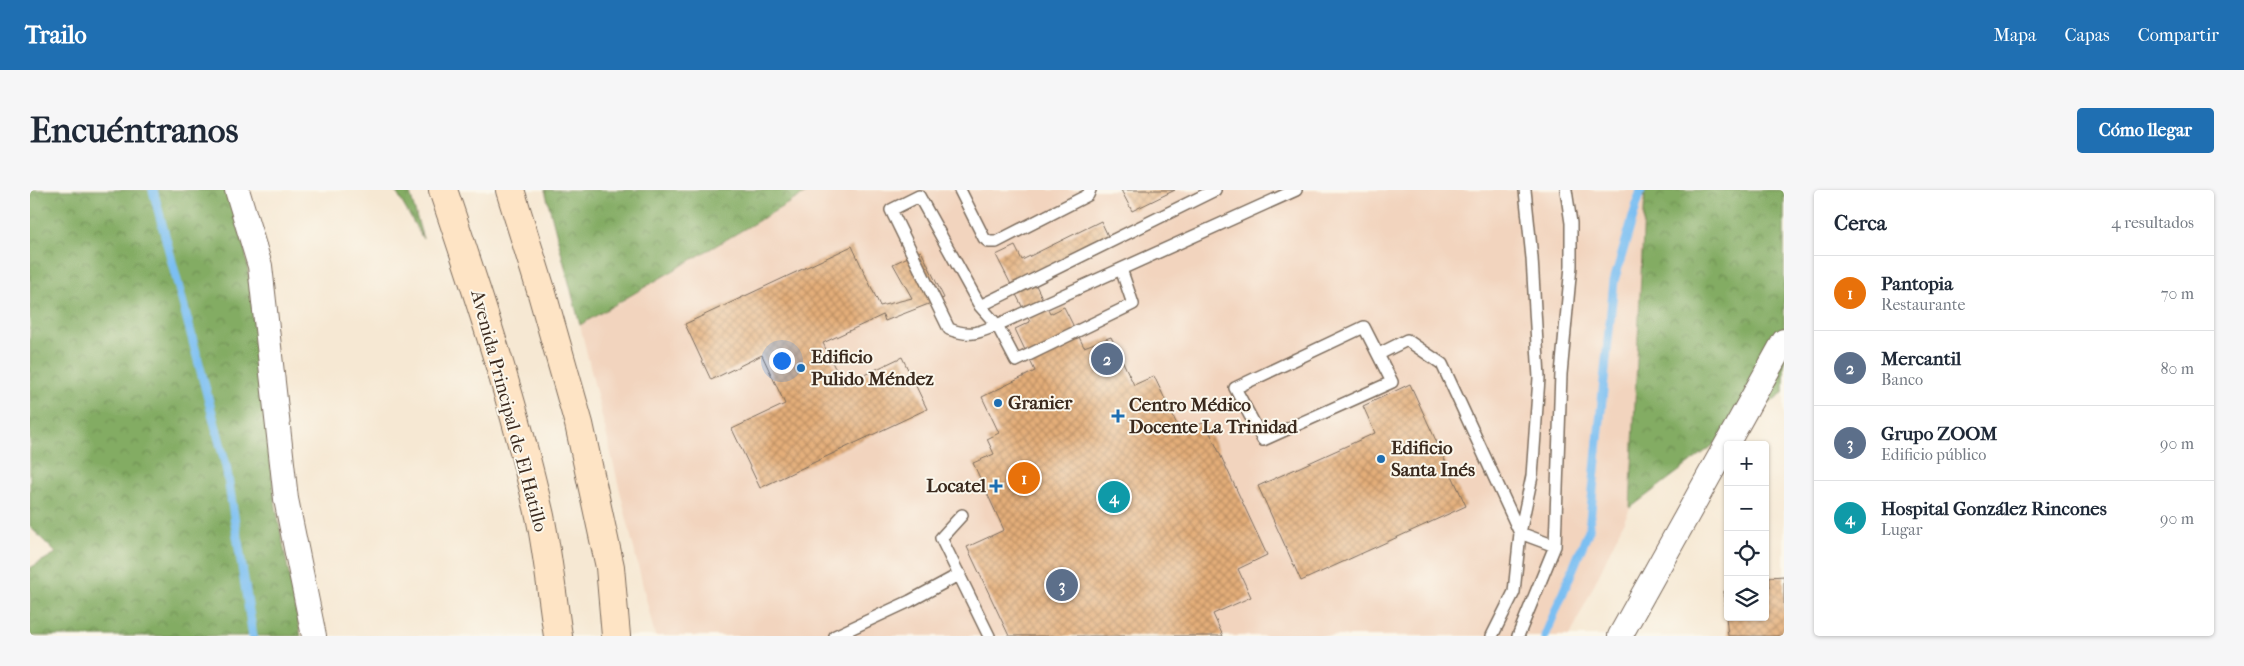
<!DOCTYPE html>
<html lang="es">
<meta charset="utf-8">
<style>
:root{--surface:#fff;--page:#f6f6f7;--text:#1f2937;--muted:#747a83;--line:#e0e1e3;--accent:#1f6fb2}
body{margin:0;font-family:"IM FELL French Canon",serif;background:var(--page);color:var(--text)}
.controls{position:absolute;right:15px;bottom:15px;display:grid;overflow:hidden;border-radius:5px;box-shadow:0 1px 4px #0004}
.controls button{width:45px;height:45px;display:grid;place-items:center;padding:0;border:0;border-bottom:1px solid var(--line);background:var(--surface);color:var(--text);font:25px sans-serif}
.you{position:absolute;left:751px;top:170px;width:18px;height:18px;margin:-12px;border:4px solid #fff;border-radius:50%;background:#1a73e8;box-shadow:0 0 0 8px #1a73e833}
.badge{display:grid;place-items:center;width:32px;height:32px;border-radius:50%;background:var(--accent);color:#fff;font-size:16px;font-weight:700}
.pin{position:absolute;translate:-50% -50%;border:2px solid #fff;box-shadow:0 1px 5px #0006}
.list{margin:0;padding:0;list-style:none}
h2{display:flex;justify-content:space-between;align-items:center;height:65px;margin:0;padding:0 20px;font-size:21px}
h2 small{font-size:16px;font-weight:400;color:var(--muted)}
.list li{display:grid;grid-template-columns:32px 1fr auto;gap:15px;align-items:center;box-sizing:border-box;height:75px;padding:0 20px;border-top:1px solid var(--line)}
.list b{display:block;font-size:19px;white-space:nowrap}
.list p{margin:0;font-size:16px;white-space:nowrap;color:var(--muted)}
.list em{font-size:16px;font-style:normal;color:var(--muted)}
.icon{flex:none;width:28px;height:28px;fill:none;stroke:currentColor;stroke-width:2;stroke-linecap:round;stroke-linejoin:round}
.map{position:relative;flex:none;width:1754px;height:446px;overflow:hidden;border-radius:5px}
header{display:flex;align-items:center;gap:30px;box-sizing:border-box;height:70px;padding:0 25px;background:var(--accent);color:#fff}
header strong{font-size:24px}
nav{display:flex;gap:28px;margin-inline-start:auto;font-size:18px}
.intro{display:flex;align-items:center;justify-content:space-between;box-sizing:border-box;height:120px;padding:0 30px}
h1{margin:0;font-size:35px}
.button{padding:12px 22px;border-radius:5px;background:var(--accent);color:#fff;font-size:18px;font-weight:700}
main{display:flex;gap:30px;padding:0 30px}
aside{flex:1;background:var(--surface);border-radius:5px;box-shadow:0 1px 4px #0004}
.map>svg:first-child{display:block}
.built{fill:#f2d4be}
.forest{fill:url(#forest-crowns);stroke:#5f6b40}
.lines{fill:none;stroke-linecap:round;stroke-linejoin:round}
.stream{stroke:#7bbff2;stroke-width:9}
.building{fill:url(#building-cross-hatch)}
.lane-casing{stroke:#7c6c5d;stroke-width:14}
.street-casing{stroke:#7c6c5d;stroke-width:26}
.secondary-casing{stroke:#7c6c5d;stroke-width:30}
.lane{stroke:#fff;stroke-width:11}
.street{stroke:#fff;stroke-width:24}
.secondary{stroke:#fee4c5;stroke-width:28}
.poi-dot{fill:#1f6fb2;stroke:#fbf7ec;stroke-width:2}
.labels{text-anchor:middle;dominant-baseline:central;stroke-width:4;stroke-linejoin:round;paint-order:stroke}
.poi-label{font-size:19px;font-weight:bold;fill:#3b2a1e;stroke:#fbf7ec;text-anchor:start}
.street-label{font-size:19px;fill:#3b2a1e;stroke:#fbf7ec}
</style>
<header>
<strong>Trailo</strong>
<nav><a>Mapa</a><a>Capas</a><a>Compartir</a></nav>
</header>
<div class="intro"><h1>Encuéntranos</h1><a class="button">Cómo llegar</a></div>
<main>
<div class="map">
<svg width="1754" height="446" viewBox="0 0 1754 446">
<defs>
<pattern id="forest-crowns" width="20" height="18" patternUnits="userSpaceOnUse" patternTransform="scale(1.25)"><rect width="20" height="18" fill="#83ac63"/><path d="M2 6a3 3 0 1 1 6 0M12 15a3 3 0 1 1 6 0" fill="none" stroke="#6c8c51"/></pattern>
<pattern id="building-cross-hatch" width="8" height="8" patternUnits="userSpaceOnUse" patternTransform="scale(1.25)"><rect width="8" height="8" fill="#e4ae79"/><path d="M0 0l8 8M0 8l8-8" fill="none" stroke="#ba8e63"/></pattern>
</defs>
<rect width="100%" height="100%" fill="#fbf7ec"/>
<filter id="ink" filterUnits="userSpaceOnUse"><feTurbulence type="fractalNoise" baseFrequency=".02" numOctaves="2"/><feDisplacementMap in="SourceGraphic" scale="10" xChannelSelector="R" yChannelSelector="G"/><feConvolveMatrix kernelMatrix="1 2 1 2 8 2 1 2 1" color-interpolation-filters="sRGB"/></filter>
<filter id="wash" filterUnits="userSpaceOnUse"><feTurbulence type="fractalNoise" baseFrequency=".0096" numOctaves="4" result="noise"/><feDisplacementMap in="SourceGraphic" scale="20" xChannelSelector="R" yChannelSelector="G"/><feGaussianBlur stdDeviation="1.12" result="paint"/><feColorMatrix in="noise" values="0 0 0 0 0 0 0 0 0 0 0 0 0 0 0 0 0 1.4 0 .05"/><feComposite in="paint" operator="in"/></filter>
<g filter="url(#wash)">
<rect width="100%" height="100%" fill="#f6e8d3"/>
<!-- built -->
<path class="built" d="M781 0H1615L1600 318 1540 446H625L550 135Z"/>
<!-- forest -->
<path class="forest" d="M0 0H198L216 64 246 317 271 446H0V378L26 363 0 337Z
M365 0H379L393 49Z
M515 0H781L550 135Z
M1615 0H1754V202L1600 318Z"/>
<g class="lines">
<!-- stream -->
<path class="stream" d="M123 0 196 276 223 446
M1515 446 1559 340 1584 91 1611 0"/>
</g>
<g id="blocks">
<!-- building -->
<path class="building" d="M1091 0H1145L1102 21Z
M1071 31 1078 46 1001 85 1020 124 1034 117 1054 157 1081 147 1104 195 1124 186 1151 243 1175 232 1237 365 1208 379 1221 407 1183 424 1193 446H979L937 357 974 340 943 273 964 264 957 249 969 243 952 207 1005 181 985 139 1000 132 966 65 985 56 992 70Z
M822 56 850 116 882 108 863 74 891 61 914 108 855 131 853 125 793 153 813 195 872 167 897 219 730 298 702 239 755 214 732 165 681 190 655 134Z
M1380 194 1436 316 1271 391 1228 296 1345 243 1333 216Z
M1754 386V446H1698L1696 427H1735V397H1740L1739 387Z
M1698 400V427H1696L1694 401Z"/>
</g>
</g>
<g filter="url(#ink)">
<use href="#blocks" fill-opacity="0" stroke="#7c6c5d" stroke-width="1"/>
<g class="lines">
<defs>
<path id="lane" d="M930 0 954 48 959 52H966L1058 5 1060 0
M1091 79 1103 114 986 171 967 135 950 116 889 6 861 20 919 139C940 147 948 143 967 135L1266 0
M950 116 1185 0
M1334 137 1362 192 1233 250 1205 198Z
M1349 164 1377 150 1412 174 1490 343 1525 356
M932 325 911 348 959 446
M805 446 880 411 930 384
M1462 446 1484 402 1490 343 1502 286 1509 188 1502 68 1495 0
M1488 446 1525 356 1531 184 1541 76V33L1536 0"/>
<path id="street" d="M207 0 230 76 256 309 284 446
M1590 446 1754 151"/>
<path id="secondary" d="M413 0C449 107 485 216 510 326 518 365 522 406 528 446
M480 0 511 100 549 234 580 377 586 446"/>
</defs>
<!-- lane casing -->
<use href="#lane" class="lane-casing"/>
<!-- street casing -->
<use href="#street" class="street-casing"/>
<!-- secondary casing -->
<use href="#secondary" class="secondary-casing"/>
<!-- lane -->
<use href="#lane" class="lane"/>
<!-- street -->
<use href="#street" class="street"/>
<!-- secondary -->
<use href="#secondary" class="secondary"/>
</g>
</g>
<!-- markers -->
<g class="poi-dot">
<circle cx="771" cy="178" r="5"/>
<circle cx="968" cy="213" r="5"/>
<path d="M1085.5 218.5h5v5h5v5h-5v5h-5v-5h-5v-5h5z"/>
<circle cx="1351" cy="269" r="5"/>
<path d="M963.5 288.5h5v5h5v5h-5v5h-5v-5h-5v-5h5z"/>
</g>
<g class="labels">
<!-- poi labels -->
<g class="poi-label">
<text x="781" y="167">Edificio<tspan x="781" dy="22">Pulido Méndez</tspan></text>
<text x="978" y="213">Granier</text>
<text x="1099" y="215">Centro Médico<tspan x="1099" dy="22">Docente La Trinidad</tspan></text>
<text x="1361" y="258">Edificio<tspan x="1361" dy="22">Santa Inés</tspan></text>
<text x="956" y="296" text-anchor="end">Locatel</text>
</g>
<!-- street labels -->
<g class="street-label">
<text transform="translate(479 221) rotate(75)">Avenida Principal de El Hatillo</text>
</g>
</g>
</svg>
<div class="controls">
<button>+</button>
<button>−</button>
<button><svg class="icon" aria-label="locate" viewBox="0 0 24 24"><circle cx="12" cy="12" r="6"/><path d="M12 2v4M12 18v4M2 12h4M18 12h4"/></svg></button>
<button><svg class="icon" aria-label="layers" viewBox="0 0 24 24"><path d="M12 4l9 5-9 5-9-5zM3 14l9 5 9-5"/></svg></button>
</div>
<div class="you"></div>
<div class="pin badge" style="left:994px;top:288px;background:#e8710a">1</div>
<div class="pin badge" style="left:1077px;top:169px;background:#5c6f8a">2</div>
<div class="pin badge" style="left:1032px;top:395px;background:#5c6f8a">3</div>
<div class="pin badge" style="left:1084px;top:307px;background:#0f9aa8">4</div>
</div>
<aside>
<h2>Cerca<small>4 resultados</small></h2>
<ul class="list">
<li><span class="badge" style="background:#e8710a">1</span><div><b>Pantopia</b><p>Restaurante</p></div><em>70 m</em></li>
<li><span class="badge" style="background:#5c6f8a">2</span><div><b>Mercantil</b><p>Banco</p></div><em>80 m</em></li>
<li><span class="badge" style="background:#5c6f8a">3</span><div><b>Grupo ZOOM</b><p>Edificio público</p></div><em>90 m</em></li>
<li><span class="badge" style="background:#0f9aa8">4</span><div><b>Hospital González Rincones</b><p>Lugar</p></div><em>90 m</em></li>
</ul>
</aside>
</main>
